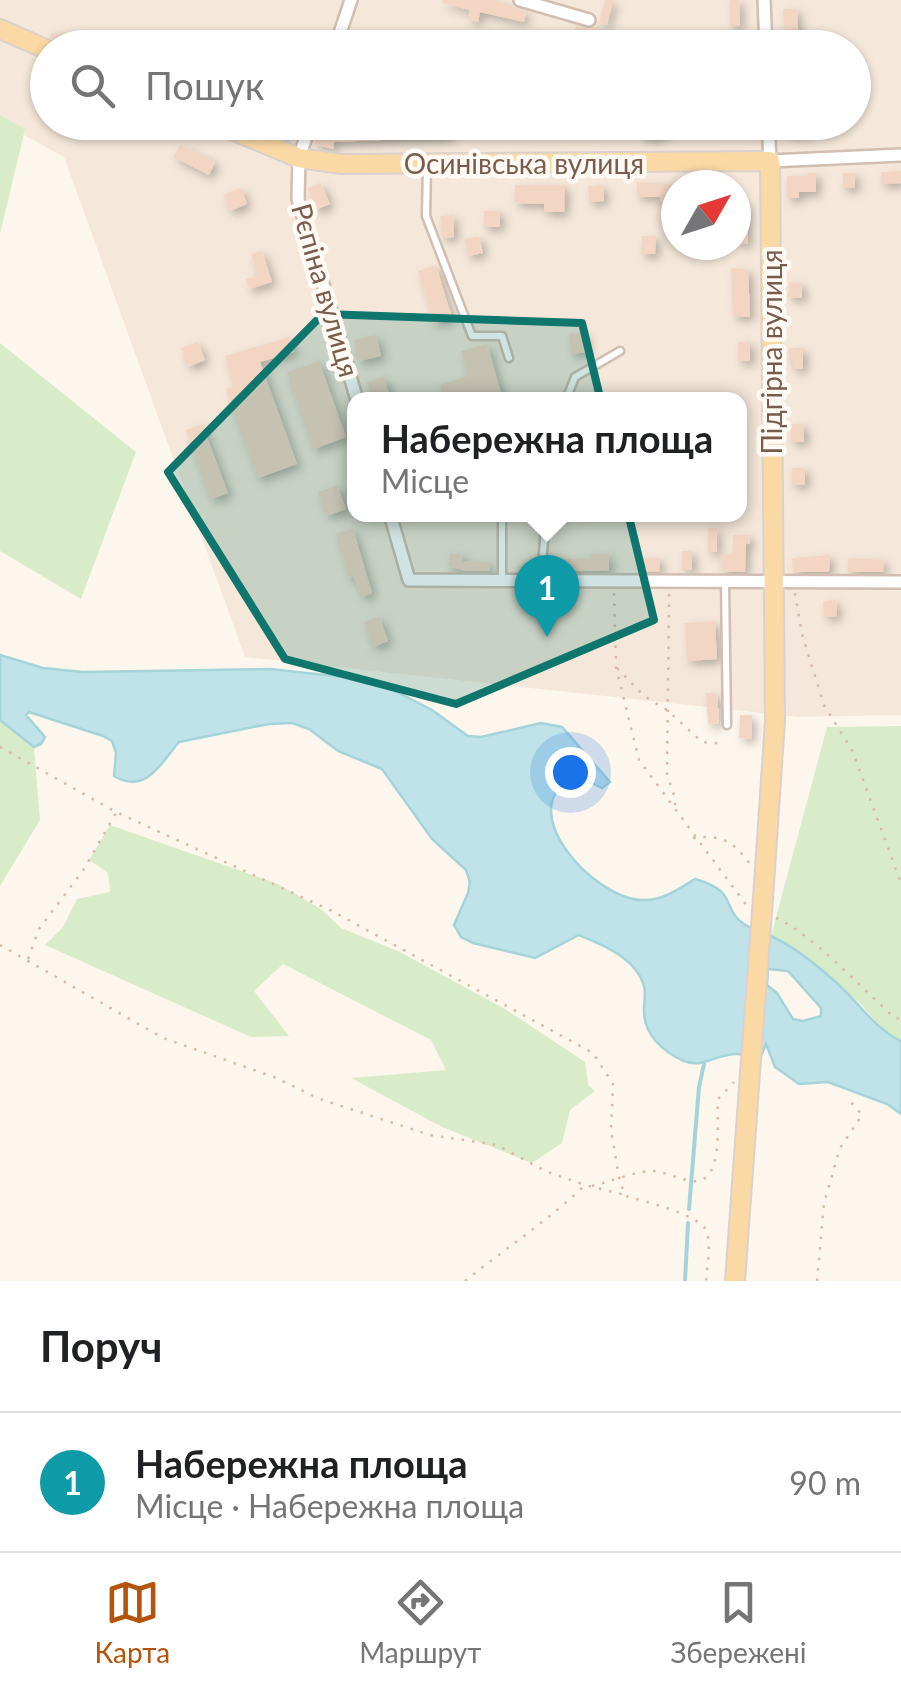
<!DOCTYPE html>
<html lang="uk">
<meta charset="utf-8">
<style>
:root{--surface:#fff;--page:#f6f6f6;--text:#202124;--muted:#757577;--line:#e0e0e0;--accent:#b45309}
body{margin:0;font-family:Lato,sans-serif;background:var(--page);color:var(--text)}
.compass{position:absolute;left:661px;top:170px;width:90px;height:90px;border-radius:50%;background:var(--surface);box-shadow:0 2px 8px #0004;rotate:51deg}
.you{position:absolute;left:570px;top:772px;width:35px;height:35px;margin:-25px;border:8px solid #fff;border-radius:50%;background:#1a73e8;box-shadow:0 0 0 15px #1a73e833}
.badge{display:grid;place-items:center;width:65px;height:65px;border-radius:50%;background:var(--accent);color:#fff;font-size:32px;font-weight:700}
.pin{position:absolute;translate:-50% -82px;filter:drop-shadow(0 2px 5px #0008)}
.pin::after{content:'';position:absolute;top:52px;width:35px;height:30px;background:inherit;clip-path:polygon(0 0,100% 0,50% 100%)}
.popup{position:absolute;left:347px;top:392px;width:400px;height:130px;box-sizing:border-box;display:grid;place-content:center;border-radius:20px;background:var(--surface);filter:drop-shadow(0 2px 8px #0005);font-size:32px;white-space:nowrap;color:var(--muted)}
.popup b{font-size:38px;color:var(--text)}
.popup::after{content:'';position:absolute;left:50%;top:100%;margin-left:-20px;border:20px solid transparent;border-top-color:var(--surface)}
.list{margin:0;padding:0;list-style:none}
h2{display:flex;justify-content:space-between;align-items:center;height:130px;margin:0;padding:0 40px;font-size:42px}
h2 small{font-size:32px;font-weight:400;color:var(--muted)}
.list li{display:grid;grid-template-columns:65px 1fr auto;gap:30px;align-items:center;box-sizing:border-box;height:140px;padding:0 40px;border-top:2px solid var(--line)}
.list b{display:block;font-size:38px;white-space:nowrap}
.list p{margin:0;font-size:32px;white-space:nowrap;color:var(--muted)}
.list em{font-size:32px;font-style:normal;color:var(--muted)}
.icon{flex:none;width:55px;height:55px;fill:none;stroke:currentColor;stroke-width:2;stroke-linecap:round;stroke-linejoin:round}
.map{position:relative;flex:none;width:901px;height:1281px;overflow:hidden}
.search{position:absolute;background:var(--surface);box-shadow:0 2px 8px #0004;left:30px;right:30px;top:30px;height:110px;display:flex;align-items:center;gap:25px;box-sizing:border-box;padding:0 35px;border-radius:55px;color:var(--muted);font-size:38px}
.sheet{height:270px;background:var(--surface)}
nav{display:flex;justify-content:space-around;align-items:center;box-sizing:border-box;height:140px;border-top:2px solid var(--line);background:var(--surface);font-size:28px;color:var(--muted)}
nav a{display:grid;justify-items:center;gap:5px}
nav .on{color:var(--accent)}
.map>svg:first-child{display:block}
.residential{fill:#f5e8da;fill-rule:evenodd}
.green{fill:#d8ecc9}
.water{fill:#bfe3e8;stroke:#a5d3da;stroke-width:2.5;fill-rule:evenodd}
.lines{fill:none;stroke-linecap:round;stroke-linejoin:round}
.stream{stroke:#a5d3da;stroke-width:4}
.building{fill:#f3d5c3;filter:url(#shadow)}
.lane-casing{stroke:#d1beb0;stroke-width:11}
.street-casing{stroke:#d1beb0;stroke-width:16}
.primary-casing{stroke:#dad1cd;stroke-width:22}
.path{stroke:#d9b8a5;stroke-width:2.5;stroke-dasharray:2.5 8;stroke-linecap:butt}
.lane{stroke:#fff;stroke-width:6}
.street{stroke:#fff;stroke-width:11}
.primary{stroke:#fbd9a5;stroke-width:18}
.primary-bridge-casing{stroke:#dad1cd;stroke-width:22;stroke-linecap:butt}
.primary-bridge{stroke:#fbd9a5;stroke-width:18}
.marked{fill:#0f766e;fill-opacity:0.2;stroke:#0f766e;stroke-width:8;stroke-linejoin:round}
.labels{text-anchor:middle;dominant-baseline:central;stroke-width:9;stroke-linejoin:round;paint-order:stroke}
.street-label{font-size:28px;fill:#7a5c4d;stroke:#fffaf3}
</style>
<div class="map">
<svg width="901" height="1281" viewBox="0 0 901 1281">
<defs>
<filter id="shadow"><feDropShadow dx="4.5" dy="4.5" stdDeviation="5" flood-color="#0004"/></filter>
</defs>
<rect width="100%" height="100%" fill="#fdf6ec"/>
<!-- residential -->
<path class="residential" d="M0 0H901V715L799 717 245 657 64 157 0 122ZM48 48H854V122H48ZM676 185H736V245H676ZM354 400H740V514H354Z"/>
<!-- green -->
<path class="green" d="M0 115 25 129 0 234Z
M0 343 136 452 81 599 0 551Z
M0 720 34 747 40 820 0 886Z
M901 726V1041C880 1032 871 1012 854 998 828 976 801 952 771 936L827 727Z
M110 825 278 884 321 909 341 928 398 951 505 1009 585 1062 588 1085 595 1091 570 1110 562 1143 532 1163 442 1127 351 1078 446 1070 431 1040 283 964 254 991 289 1036 251 1037 45 945 63 927 77 899 110 892 108 873 89 860Z"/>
<!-- water -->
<path class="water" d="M0 655 43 668 83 672 270 669 353 678 393 690 432 710 468 736 481 737 541 723 562 727 610 782 602 788 579 776C506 802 593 902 645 900 664 900 680 888 695 879 740 892 720 908 744 924 753 930 764 932 773 937 794 947 814 963 831 978 855 997 874 1029 901 1041V1114L887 1104 828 1082 799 1084 775 1067 766 1044 760 1059C753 1058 744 1054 737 1054 718 1053 704 1069 684 1061 663 1052 643 1034 644 1009 644 1001 646 994 644 986 636 958 603 945 579 935L535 958 473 943 461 937 454 925 468 893 470 882 466 870 432 839 382 769 338 751 309 729 292 723 269 724 179 742C161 763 146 795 114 776L116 753 112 741 103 736 29 712 26 715 45 737 41 744 34 747 0 720ZM768 969 788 971 821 1008V1016L803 1021 793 1019 777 993 767 985Z"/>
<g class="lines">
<!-- stream -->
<path class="stream" d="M689 1209 699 1087 704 1064
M685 1281 688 1223"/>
</g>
<!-- building -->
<path class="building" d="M443 0H493L526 12 524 22 480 12 478 22 468 19 470 10 443 3Z
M605 0H613L607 25 599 23Z
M730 0H739L740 26H730Z
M783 9H797L799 46H785Z
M576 26 590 29 598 26 595 38 585 36 582 48H570Z
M52 33H55L93 48H67L50 37Z
M272 122H291L284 138 268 132Z
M320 122 346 125 449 122 450 137 334 142 333 149 314 144Z
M640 122H663L664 136 642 138Z
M787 122H808V133H787Z
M180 145 215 162 209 175 173 157Z
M901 171V183L881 184V172Z
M808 173H816V192H799V198H787V176H808Z
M843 173H855V188H843Z
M637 182 671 184V202L660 201V197H637Z
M321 183 330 204 315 210 308 188Z
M515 185H565L564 212H544V204L515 203Z
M603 185 604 201 589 202 588 186Z
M241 188 247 204 230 211 223 195Z
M747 201 748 244 736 243V202Z
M484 211H500V227H484Z
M453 215 454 237 442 238 440 216Z
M479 236 483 253 468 256 464 239Z
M642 236H656L655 254H641Z
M262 251 272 282 249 289 246 279 258 276 251 254Z
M436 265 452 318 434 323 418 271Z
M731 268 748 269 750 317 733 316Z
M789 282 802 283V298L788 297Z
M585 332 587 352 571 354 569 334Z
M376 335 381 356 359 361 354 340Z
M289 337 294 352 260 362 297 464 258 478 226 389 234 386 225 356Z
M750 341V361H738V342Z
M198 342 205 360 188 367 181 348Z
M487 344 503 400H475L473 392 444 400 440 385 468 376 461 351Z
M789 348H803V369H793V361H789Z
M319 361 346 437 314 449 287 372Z
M384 377 390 397 373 400 367 382Z
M202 424 228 493 211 499 186 430Z
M790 424H804V442H791Z
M792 468H805V485H792Z
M337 485 346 509 327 516 318 492Z
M708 528H717V552H708Z
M353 529 372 593 362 597 353 576 349 578 336 533Z
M733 535H750V544L746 543 745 572 721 571V555H733Z
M682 551H692V570H682Z
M450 553 463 555 462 561 490 562V571H467L448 566Z
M589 554H609V571H561L562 559H589Z
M830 555 829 572H793L792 558Z
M639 557 660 558 659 572 639 571Z
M848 558 884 560 883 572H848Z
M836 600 837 616 824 617 823 601Z
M379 616 388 641 373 647 364 622Z
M715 621 717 659 687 661 685 623Z
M706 693H717L719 723 708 724Z
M740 715H752L751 739 739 738Z"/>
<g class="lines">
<defs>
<path id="lane" d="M427 166 426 216 472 336H502L509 358
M566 400 575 377 620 351
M502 580V514
M541 580 546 514
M725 582 727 725"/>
<path id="street" d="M520 0 589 20
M764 0 766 48
M335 48 351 0
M311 122 299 158 298 199 357 400
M768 122 770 161 901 155
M390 514 409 580 901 582"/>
<path id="primary" d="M0 29 48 50
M213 122 299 158 342 164 770 161 775 721 763 898
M735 1281 750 1073"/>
</defs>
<!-- lane casing -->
<use href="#lane" class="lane-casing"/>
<!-- street casing -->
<use href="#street" class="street-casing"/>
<!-- primary casing -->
<use href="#primary" class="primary-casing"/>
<!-- path -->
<path class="path" d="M614 593 616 667 639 760 750 910
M795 593 802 634 824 705 852 750 901 883
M669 594 667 774 675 798V809
M617 668 644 696 667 710 702 742 725 744
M0 747 116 812 332 911 593 1053 613 1084 611 1130 620 1183 626 1196C643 1201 702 1215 707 1232 711 1246 707 1266 706 1281
M693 838C724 834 735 843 752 867
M776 918C814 935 862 989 895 1018L901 1019
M0 945 163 1038 274 1077 320 1099 430 1135 497 1145 545 1171 585 1185
M28 959 39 929 84 869 116 813
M592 1186C606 1183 639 1170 653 1171 666 1172 678 1179 691 1181 726 1186 716 1118 718 1099L734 1082
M465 1281C505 1249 549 1220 585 1185L625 1195
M817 1281 824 1203 840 1148 862 1115 850 1101"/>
<!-- lane -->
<use href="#lane" class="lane"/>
<!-- street -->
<use href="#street" class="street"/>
<!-- primary -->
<use href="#primary" class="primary"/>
<defs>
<path id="primary-bridge" d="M750 1073 763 898"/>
</defs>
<!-- primary-bridge casing -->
<use href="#primary-bridge" class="primary-bridge-casing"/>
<!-- primary-bridge -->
<use href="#primary-bridge" class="primary-bridge"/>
</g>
<!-- marked area -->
<path class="marked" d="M323 314 582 323 654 620 456 704 285 659 168 472Z"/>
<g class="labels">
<!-- street labels -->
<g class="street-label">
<text x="524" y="163">Осинівська вулиця</text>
<text transform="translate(326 290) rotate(74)">Рєпіна вулиця</text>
<text transform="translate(771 352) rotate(-90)">Підгірна вулиця</text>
</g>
</g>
</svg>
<svg class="compass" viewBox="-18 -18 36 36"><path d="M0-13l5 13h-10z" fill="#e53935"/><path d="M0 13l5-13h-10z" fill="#757577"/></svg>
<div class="you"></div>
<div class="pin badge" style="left:547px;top:637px;background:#0f9aa8">1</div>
<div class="popup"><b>Набережна площа</b>Місце</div>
<div class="search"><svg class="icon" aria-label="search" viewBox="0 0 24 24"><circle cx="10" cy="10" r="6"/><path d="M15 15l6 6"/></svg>Пошук</div>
</div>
<section class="sheet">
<h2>Поруч<small></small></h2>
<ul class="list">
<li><span class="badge" style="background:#0f9aa8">1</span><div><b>Набережна площа</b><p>Місце · Набережна площа</p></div><em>90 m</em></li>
</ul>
</section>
<nav>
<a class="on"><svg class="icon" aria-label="map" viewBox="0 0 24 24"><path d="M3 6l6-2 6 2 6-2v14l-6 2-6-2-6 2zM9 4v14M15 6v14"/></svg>Карта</a>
<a><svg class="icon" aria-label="directions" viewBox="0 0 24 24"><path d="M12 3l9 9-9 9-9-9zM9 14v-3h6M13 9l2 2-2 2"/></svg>Маршрут</a>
<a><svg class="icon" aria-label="saved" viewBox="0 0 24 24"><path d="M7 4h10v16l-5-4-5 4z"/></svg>Збережені</a>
</nav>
